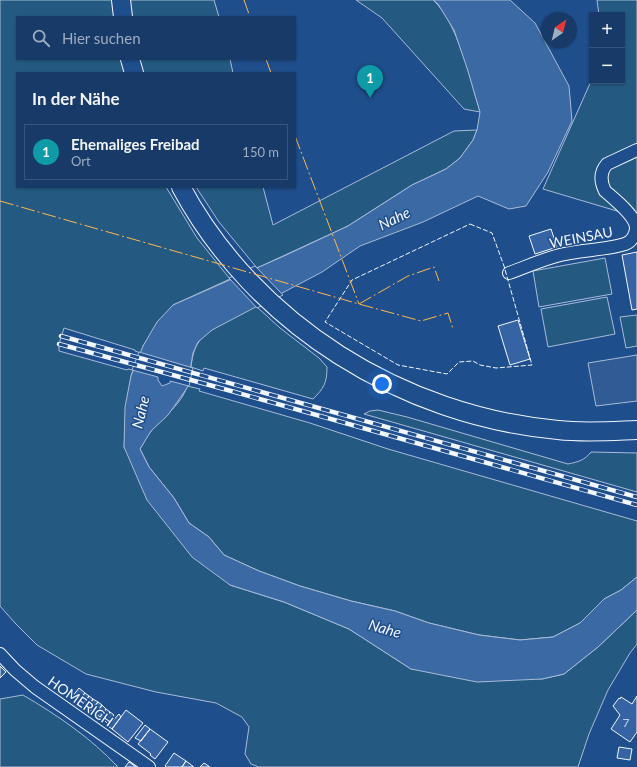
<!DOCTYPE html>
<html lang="de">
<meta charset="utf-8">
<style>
:root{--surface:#173a69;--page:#20416f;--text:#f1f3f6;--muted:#9eadc0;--line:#36547d;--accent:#ffb74d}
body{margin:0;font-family:Lato,sans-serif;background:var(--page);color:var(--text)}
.controls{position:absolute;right:12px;top:12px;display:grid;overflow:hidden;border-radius:0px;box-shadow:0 1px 3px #0004}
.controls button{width:36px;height:36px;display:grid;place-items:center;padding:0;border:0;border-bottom:1px solid var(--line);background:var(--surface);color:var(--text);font:20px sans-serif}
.compass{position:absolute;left:541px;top:12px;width:36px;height:36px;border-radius:50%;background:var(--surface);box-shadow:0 1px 3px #0004;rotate:35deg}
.you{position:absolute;left:382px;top:384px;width:14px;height:14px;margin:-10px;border:3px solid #fff;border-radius:50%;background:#1a73e8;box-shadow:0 0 0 6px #1a73e833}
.badge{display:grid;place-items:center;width:26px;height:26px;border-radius:50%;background:var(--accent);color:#fff;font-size:13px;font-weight:700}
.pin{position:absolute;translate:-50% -33px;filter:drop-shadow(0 1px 2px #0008)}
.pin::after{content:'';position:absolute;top:21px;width:14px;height:12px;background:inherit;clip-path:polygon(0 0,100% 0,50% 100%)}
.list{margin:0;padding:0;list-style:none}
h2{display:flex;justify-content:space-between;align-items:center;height:52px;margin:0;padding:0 16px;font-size:17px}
h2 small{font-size:13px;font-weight:400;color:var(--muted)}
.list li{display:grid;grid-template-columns:26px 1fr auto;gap:12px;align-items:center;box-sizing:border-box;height:56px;margin:0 8px 8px;padding:0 8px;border:1px solid var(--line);border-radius:0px}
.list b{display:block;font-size:15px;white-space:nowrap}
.list p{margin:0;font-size:13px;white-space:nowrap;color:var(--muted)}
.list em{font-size:13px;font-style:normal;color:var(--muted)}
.icon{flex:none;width:22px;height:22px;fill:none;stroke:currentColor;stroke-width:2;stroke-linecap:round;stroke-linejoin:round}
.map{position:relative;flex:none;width:637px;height:767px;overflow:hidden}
.search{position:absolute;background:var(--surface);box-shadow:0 1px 3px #0004;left:16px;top:16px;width:280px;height:44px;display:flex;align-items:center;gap:10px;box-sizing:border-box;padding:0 14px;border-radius:0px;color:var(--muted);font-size:15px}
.panel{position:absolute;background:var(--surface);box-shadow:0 1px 3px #0004;left:16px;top:72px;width:280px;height:116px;border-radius:0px}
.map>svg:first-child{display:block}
.green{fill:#245a82;stroke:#a8bbd7}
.parking{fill:#305b95;stroke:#a8bbd7}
.water{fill:#3b69a3;stroke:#a8bbd7}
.pier{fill:#1f4e8c;stroke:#a8bbd7}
.building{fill:#3563a3;stroke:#f2f6ff}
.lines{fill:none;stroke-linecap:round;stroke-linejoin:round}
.minor-casing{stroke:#f2f6ff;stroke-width:14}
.primary-casing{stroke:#f2f6ff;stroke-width:20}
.minor{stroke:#1f4e8c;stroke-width:12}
.primary{stroke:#1f4e8c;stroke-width:18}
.rail-casing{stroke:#f2f6ff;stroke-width:4.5}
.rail{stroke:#1f4e8c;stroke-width:3;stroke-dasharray:9;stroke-linecap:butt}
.fence{stroke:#f2f6ff;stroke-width:1;stroke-dasharray:5 2;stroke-linecap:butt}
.power{stroke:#ffb74d;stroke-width:1;stroke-dasharray:14 3 2 3;stroke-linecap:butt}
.labels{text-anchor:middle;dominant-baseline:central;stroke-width:3;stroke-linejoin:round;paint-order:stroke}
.number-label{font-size:12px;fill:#c3d1e8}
.street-label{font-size:14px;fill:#f2f6ff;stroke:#1f4e8c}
.water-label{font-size:15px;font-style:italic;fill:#f2f6ff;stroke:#1f4e8c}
</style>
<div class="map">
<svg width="637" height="767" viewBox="0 0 637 767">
<rect width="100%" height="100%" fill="#1f4e8c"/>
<!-- green -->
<path class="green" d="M0 0H214L219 17H17V59H230L233 73H17V187H166L197 238 230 279 173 305 143 346 141 353 135 351V350L64 328 59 344V351L127 370 128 369 133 370 131 376 124 447 230 585 284 602 349 629 411 669 542 679 564 674 598 647 637 610V644L630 653 608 690 589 734 578 767H259L251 764 245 754 249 727 242 717 216 703 156 692 86 674 37 645 15 623 0 606Z
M356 0H433C457 21 471 81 480 112L464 109 382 18Z
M597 0H637V217L543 189 592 79V81H622V15H599Z
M477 130 473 140 460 158 446 169 412 185 348 226 257 268 219 222 196 187H263L273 225 454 131Z
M605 258 612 294 539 307 533 271Z
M607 297 615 334 548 347 541 309Z
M256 306 280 328 319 358 327 367C327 383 324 388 313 399L204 368 203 371 191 367C192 359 193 351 198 343 206 329 241 314 256 306Z
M637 315V346L626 348 620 317Z
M187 386 200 389 199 391 310 423 388 449 637 521V577L621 590 604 599 580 623 553 637 520 640 479 635 429 623 395 611 351 601 300 586 259 571 224 555 209 537 189 523 174 498 149 467 140 449C144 443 147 435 152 430 163 417 183 403 187 386Z
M378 410 407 417 568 464C578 462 585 460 591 452L637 453V492L364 414 370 411Z
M23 695C57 715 91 738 118 767H0V699Z"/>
<!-- parking -->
<path class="parking" d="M637 355V401L596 406 588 363Z"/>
<!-- water -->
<path class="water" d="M433 0H510L535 23 569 86 572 121 548 172 526 206 509 209 478 196 423 222 360 246 322 272 212 330 198 342 193 353 187 388 168 415 151 431 140 449 149 467 174 498 189 523 209 537 224 555 259 571 300 586 351 601 395 611 429 623 479 635 520 640 553 637 580 623 604 599 621 590 637 577V610L598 647 564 674 542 679 477 682 411 669 349 629 284 602 230 585 192 557 147 500 124 447 125 407 131 376 143 346 157 322 173 305 284 256 348 226 412 185 446 169 460 158 473 140 477 130 480 112 467 68 454 30 438 4Z"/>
<!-- pier -->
<path class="pier" d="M255 266 283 295 257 308 229 278Z
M139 352 193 368 189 386 170 381V383L162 386 158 380V377L132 370Z"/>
<!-- building -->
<path class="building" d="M551 229 557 247 535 254 529 236Z
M637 252V309L632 310 622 255Z
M518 320 530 359 510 365 498 326Z
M0 666 6 672 0 678Z
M79 688 85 693 78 701 72 697Z
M85 693 89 696 83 704 78 701Z
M89 696 93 699 87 708 83 704Z
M637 696V732L630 742 611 729 620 715 613 706 619 698 620 699 621 697 632 704Z
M93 699 98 702 91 711 87 708Z
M98 702 102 705 96 714 91 711Z
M102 705 106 709 100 717 96 714Z
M106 709 110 712 104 720 100 717Z
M126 710 143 723 128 742 112 729Z
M110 712 114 715 108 724 104 720Z
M119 714 121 717 112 729 108 726Z
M145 725 150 729 141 741 135 738Z
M150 729 168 742 155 759 150 755 151 754 138 744Z
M619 747 632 749 630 760 617 758Z
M174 753 186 761 182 767H166L165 766Z
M186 761 194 767H182Z
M129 762 136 767H125Z
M204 763 210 767H200Z"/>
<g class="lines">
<defs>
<path id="minor" d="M509 273C529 266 549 256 570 253 586 250 610 249 625 244 631 242 636 235 636 228 636 216 614 199 605 191 600 181 600 172 607 164L637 150
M0 654 15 670 35 687 149 767"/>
<path id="primary" d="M121 0 123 17
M130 59 134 73
M181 187C255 325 403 416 558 430 584 433 611 431 637 430"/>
</defs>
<!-- minor casing -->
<use href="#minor" class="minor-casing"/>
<!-- primary casing -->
<use href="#primary" class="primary-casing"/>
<!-- minor -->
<use href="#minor" class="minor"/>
<!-- primary -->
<use href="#primary" class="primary"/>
<defs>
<path id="rail" d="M61 336 637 497
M59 344 224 389 637 505"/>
</defs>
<!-- rail casing -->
<use href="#rail" class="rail-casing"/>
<!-- rail -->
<use href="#rail" class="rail"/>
<!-- fence -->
<path class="fence" d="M470 224 492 233 504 266 532 365 496 368 480 365 473 361 459 362 447 374 398 365 325 322 352 280Z"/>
<!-- power -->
<path class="power" d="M244 0 250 17
M266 59 271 73
M295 136 359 304
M0 201 359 304 421 321 448 313 453 329
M359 304 408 276 434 267 439 281"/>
</g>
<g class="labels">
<!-- number labels -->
<g class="number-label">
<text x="626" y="722">7</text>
</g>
<!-- street labels -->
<g class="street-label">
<text transform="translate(581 237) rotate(-11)">WEINSAU</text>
<text transform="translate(81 701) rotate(35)">HOMERICH</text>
</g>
<!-- water labels -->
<g class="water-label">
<text transform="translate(394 218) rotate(-26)">Nahe</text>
<text transform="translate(140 412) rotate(-77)">Nahe</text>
<text transform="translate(385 628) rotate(16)">Nahe</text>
</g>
</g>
</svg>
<div class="controls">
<button>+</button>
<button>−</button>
</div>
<svg class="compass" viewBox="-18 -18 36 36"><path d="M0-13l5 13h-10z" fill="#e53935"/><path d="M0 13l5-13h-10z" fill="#9eadc0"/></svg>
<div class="you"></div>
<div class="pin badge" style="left:370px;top:98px;background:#0f9aa8">1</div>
<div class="search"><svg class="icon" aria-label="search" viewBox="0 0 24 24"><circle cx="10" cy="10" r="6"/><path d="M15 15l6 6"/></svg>Hier suchen</div>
<section class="panel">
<h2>In der Nähe<small></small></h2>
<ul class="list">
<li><span class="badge" style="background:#0f9aa8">1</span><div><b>Ehemaliges Freibad</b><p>Ort</p></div><em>150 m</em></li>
</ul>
</section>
</div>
